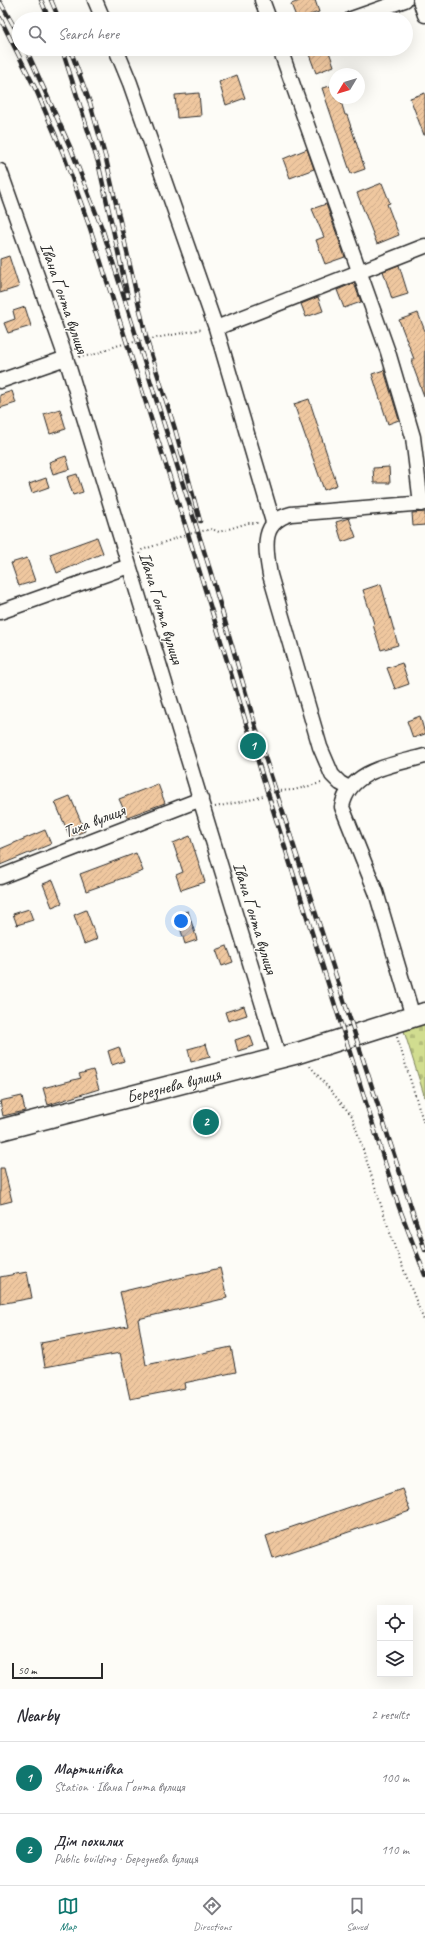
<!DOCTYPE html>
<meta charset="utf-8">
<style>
:root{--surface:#fff;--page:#f2f2f3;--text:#2b2b33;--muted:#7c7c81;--line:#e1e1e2;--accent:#0f766e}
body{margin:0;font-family:Caveat,sans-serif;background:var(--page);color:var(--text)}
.controls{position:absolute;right:12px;bottom:12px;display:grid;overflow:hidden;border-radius:0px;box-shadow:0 4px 16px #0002}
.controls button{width:36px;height:36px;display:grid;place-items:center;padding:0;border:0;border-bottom:1px solid var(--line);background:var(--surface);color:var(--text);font:20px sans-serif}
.compass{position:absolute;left:329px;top:68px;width:36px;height:36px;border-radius:50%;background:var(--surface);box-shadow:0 4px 16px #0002;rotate:232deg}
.scale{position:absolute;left:12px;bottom:10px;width:91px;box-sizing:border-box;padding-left:4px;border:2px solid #2b2b2b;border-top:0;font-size:11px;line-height:14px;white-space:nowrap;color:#2b2b2b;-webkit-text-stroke:3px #fdfcf7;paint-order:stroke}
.you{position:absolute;left:181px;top:921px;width:14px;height:14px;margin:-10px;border:3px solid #fff;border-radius:50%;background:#1a73e8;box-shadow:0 0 0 6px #1a73e833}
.badge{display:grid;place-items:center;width:26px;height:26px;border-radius:50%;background:var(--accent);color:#fff;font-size:13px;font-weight:700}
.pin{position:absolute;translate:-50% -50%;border:2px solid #fff;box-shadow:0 1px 4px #0006}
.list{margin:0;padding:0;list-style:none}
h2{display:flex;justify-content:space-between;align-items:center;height:52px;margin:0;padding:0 16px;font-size:17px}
h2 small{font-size:13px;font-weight:400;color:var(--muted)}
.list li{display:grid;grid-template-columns:26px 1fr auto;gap:12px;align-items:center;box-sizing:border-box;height:72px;padding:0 16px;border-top:1px solid var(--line)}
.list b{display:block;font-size:15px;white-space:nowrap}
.list p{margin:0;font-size:13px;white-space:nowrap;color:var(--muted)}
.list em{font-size:13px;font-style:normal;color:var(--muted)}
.icon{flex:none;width:22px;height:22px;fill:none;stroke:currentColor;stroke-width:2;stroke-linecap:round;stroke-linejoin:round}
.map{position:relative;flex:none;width:425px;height:1689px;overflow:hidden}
.search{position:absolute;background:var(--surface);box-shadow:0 4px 16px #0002;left:12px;right:12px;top:12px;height:44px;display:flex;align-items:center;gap:10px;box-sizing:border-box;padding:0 14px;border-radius:22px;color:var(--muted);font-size:15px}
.sheet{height:196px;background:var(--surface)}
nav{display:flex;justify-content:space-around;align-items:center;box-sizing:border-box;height:56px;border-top:1px solid var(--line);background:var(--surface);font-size:11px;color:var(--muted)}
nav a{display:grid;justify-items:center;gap:2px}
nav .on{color:var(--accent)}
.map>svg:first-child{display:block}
.cemetery{fill:url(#cemetery-stones);stroke:#7e845e}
.building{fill:url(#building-hatch);stroke:#2b2b2b}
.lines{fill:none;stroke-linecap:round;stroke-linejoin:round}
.minor-casing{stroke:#2b2b2b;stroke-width:17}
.secondary-casing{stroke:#2b2b2b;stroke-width:23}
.path{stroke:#2b2b2b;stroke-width:2;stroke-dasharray:1 3;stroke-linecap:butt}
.minor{stroke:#fdfcf7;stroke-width:14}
.secondary{stroke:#fdfcf7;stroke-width:20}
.rail-casing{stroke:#2b2b2b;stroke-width:4.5}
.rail{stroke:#fdfcf7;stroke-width:3;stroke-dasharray:9;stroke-linecap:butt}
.labels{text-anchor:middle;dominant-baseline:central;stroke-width:3;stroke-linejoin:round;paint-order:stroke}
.street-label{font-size:17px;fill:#2b2b2b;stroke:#fdfcf7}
</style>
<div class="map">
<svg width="425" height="1689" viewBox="0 0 425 1689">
<defs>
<pattern id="cemetery-stones" width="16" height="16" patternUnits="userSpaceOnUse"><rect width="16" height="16" fill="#d1dd90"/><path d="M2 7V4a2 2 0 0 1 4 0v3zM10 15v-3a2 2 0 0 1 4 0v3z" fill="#b4be7c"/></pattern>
<pattern id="building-hatch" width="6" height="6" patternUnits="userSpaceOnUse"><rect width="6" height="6" fill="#efc79f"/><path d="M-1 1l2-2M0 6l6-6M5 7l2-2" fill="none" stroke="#cdab89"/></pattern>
</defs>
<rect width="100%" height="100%" fill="#fdfcf7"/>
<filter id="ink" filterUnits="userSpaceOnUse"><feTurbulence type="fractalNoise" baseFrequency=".025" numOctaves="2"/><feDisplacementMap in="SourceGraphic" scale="8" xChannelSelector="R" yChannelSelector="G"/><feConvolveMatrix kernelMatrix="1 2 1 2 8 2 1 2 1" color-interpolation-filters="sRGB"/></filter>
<g filter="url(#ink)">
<!-- cemetery -->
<path class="cemetery" d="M425 1024V1098L404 1031Z"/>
<!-- building -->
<path class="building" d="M302 0H315L319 12 297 19 291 4Z
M307 49H328L334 66 316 73Z
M237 75 245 98 226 105 219 82Z
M335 85V98H340L345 115H347L365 169 351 174 322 88Z
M199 93 201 116 177 118 175 95Z
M425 93V135H424L410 98Z
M307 149 314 169 290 178 283 159Z
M382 183 390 203 387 204 399 235 377 244 357 193Z
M326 204 345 257 325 264 316 240 324 237 312 209Z
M9 256 19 287 0 293V259Z
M399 265 408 294 392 299 383 271Z
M354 283 361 302 344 308 337 290Z
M318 297 323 311 306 317 301 304Z
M25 307 31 326 8 333 4 323 15 319 13 311Z
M418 313 425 331 424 396 411 361 414 359 399 320Z
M384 370 399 420 388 424 372 374Z
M12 391 16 403 0 408V395Z
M309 399 337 485 324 490 294 404Z
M60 409 66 429 50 434 44 414Z
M66 456 70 469 53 474 49 462Z
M389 467 390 483H374L373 468Z
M77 474 83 492 73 495 67 477Z
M46 478 49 487 32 493 29 484Z
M425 512V525L413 526 412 513Z
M349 518 356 537 342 542 336 522Z
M97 537 103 553 57 573 50 554Z
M27 558 35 581 19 586 11 563Z
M381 584 398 645 381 650 373 625 374 624 363 590Z
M402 663 409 684 395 689 387 668Z
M420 716 425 734 413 738 407 721Z
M158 784 165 803 127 817 119 799Z
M70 796 85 831 70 837 55 802Z
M45 830 51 844 0 865V849Z
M190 836 205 882 181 890 176 875 183 872 173 843Z
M136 853 143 871 86 891 80 874Z
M53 880 62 903 52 907 43 884Z
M29 909 33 920 17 925 13 914Z
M86 910 97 939 84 944 74 915Z
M188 911 197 940 185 944 176 914Z
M227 946 233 962 222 966 216 950Z
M244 1006 247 1015 228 1021 225 1012Z
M250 1035 254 1046 238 1051 235 1040Z
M206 1044 210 1057 191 1062 188 1049Z
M119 1047 124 1061 112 1065 108 1051Z
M93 1070 99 1089 48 1105 43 1088 81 1078 79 1074Z
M22 1096 25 1111 3 1116 0 1101Z
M0 1168H4L12 1201 0 1204Z
M220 1268 227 1298 138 1319 146 1365 231 1347 236 1372 184 1383 185 1388 130 1399 120 1353 45 1367 41 1343 128 1326 120 1292Z
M27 1272 32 1298 0 1304V1277Z
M402 1489 410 1511 273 1558 266 1536Z"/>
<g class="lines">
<defs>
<path id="minor" d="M95 0 103 19
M262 0 269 19
M420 0 425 15
M351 19 405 0
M116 49 130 83 216 328 273 522
M280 49 388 352 413 437 421 504
M0 171 66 358 279 1058
M216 328 425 246
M0 381 66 358
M0 612 129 566
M349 788 340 783 332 775 320 747 270 575C266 550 259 522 291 514L425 503
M0 877 201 799
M413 1017 376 892 342 807C349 769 394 765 425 756"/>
<g id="secondary">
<path id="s1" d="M0 1130 298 1053 425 1013"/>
</g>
</defs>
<!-- minor casing -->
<use href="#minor" class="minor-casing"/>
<!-- secondary casing -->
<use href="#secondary" class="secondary-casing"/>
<!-- path -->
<path class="path" d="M79 357 93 355 119 345 203 329
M140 554 142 550 188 534 212 529 219 532 248 523H258
M215 807 254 799 278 791 294 790 321 783
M397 1037 425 1127
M310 1066 352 1116 395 1248 425 1323"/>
<!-- minor -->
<use href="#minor" class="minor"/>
<!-- secondary -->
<use href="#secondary" class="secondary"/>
<defs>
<path id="rail" d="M41 0 49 19
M51 0 59 19
M0 2 19 35
M0 18 37 92 63 153 90 228 188 534 268 794 399 1207 425 1275
M26 49 71 149 103 231 210 570 261 745 425 1250
M62 49 98 162 128 297
M70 49 90 103 106 159 147 341 175 429 200 521"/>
</defs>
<!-- rail casing -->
<use href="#rail" class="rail-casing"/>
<!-- rail -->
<use href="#rail" class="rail"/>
</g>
</g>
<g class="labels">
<!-- street labels -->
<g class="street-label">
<text transform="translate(64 298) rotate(71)">Івана Ґонта вулиця</text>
<text transform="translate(161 608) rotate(73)">Івана Ґонта вулиця</text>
<text transform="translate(94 821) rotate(-21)">Тиха вулиця</text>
<text transform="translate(255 918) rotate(73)">Івана Ґонта вулиця</text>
<text stroke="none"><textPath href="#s1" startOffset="179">Березнева вулиця</textPath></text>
</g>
</g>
</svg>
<div class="controls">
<button><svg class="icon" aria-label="locate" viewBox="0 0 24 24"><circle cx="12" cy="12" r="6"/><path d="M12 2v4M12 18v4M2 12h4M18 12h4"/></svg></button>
<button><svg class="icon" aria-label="layers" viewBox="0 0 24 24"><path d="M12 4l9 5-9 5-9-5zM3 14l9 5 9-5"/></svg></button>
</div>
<svg class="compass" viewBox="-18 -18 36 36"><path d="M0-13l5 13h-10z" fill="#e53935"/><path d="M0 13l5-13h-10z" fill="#7c7c81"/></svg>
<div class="scale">50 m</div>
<div class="you"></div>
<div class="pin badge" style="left:253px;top:746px">1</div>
<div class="pin badge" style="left:206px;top:1122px">2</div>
<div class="search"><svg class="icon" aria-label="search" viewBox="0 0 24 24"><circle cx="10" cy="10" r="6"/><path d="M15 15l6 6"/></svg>Search here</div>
</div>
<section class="sheet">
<h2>Nearby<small>2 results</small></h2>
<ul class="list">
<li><span class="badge">1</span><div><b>Мартинівка</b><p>Station · Івана Ґонта вулиця</p></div><em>100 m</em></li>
<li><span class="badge">2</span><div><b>Дiм похилих</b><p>Public building · Березнева вулиця</p></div><em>110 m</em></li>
</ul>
</section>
<nav>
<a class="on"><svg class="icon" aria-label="map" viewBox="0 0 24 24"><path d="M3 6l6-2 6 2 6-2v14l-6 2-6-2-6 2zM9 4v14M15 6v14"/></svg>Map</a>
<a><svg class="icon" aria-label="directions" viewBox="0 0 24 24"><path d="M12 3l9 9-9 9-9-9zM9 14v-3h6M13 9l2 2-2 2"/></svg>Directions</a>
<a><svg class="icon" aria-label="saved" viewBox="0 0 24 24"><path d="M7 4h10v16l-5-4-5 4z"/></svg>Saved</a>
</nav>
